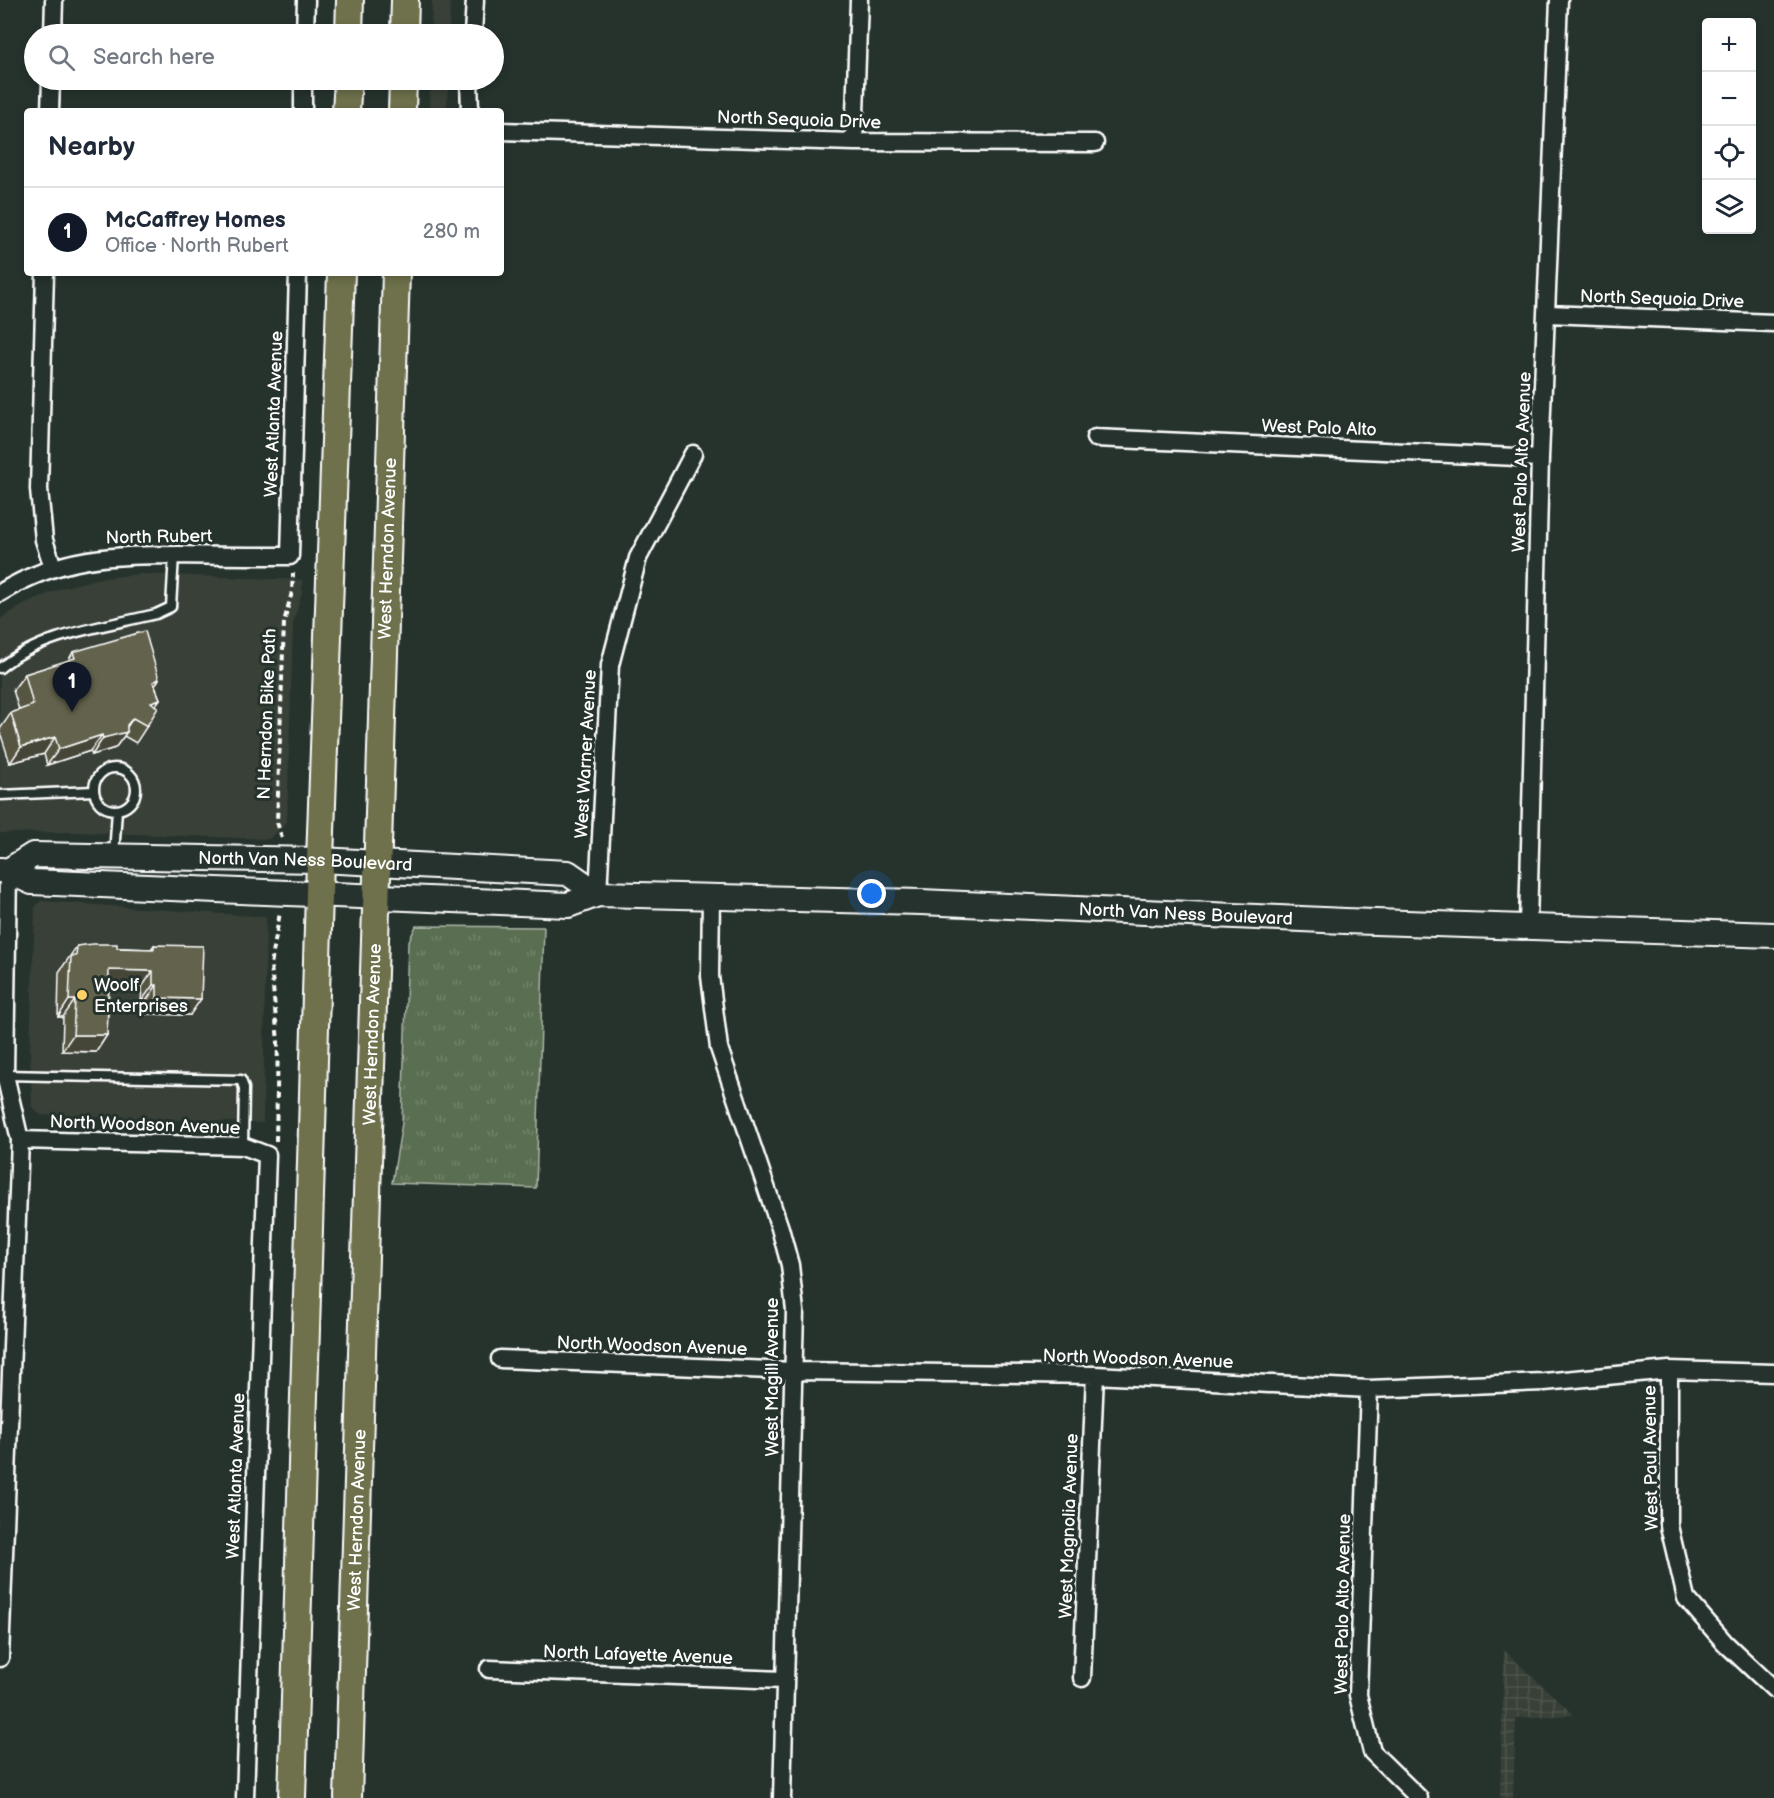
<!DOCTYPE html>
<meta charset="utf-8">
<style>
:root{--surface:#fff;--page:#f6f6f7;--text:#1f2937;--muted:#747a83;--line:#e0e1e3;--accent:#111827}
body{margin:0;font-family:"Balsamiq Sans",sans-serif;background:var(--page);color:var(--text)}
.controls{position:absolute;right:18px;top:18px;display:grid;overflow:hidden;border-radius:6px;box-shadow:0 3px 9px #0003}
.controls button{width:54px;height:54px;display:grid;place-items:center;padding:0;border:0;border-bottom:2px solid var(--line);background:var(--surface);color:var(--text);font:30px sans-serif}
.you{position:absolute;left:872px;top:894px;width:21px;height:21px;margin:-15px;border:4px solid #fff;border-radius:50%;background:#1a73e8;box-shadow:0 0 0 9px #1a73e833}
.badge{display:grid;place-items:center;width:39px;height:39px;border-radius:50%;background:var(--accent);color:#fff;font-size:20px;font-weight:700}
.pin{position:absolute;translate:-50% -50px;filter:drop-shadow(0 2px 3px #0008)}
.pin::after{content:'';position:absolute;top:32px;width:21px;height:18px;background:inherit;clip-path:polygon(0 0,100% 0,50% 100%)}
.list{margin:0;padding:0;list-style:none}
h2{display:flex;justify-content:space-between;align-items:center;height:78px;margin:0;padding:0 24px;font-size:26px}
h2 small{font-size:20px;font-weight:400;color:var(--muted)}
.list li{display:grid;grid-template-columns:39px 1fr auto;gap:18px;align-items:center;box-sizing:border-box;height:90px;padding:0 24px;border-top:2px solid var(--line)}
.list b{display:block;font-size:22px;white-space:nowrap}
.list p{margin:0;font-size:20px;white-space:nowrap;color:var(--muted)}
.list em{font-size:20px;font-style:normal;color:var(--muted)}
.icon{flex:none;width:33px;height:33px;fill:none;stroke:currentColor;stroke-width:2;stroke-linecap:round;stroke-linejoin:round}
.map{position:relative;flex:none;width:1774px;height:1798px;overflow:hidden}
.search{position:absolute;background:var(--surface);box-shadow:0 3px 9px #0003;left:24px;top:24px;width:480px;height:66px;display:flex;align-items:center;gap:15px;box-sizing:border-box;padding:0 21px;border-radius:33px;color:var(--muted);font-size:22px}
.panel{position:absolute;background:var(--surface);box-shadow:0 3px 9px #0003;left:24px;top:108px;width:480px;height:168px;border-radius:6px}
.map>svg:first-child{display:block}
.built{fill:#384137}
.industrial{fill:url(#industrial-grid)}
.grass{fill:url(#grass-tufts);stroke:#acb6a8;stroke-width:1.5}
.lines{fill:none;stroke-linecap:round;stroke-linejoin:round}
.lane-casing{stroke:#fff;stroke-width:13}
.street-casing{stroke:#fff;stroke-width:21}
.secondary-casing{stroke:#fff;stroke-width:28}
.primary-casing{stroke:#fff;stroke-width:30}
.path{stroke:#fff;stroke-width:4;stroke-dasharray:6 4.5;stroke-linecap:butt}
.lane{stroke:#26332d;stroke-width:8}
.street{stroke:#26332d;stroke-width:16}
.secondary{stroke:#26332d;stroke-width:24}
.primary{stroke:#6e714b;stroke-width:26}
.wall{fill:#555543;stroke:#fff;stroke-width:1.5}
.shaded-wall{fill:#454537;stroke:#fff;stroke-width:1.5}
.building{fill:#63634e;stroke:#fff;stroke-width:1.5}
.poi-dot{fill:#ffd166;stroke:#26332d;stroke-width:2}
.labels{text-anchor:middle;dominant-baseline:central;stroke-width:6;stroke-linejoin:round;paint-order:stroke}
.street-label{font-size:18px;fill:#fff;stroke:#26332d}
.poi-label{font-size:18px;fill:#fff;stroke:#26332d;text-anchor:start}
</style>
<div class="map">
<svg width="1774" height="1798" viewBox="0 0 1774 1798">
<defs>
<pattern id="industrial-grid" width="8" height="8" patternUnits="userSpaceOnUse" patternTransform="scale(1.5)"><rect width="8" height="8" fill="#384137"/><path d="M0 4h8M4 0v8" fill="none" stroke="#4c544b"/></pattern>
<pattern id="grass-tufts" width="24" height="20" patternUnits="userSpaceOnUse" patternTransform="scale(1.5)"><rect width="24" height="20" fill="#5a6e51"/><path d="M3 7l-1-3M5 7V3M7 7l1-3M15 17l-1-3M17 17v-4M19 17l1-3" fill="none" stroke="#73846b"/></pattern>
</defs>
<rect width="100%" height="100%" fill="#26332d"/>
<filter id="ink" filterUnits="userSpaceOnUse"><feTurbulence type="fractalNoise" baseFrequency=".0167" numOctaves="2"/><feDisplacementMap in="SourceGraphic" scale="12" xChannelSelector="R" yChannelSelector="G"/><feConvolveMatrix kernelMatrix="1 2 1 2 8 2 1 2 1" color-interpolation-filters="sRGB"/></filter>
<g filter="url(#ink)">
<!-- built -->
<path class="built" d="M432 0H450L449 34H431Z
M430 80H448L447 111H429Z
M141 574 302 580V593L293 624 287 822 269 839 76 832 0 833V619L30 601 62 588 95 579Z
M41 901 266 917 263 1123 40 1115 32 1107 30 1049 35 907Z"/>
<!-- industrial -->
<path class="industrial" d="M1504 1650 1574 1715 1516 1718 1513 1798H1500Z"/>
<!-- grass -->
<path class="grass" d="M416 926 544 927 536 1188 392 1183 402 1123 408 943Z"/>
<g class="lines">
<defs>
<path id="lane" d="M0 668C42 633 104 627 156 614L171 607 174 555
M94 789a21 21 0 1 1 42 0a21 21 0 1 1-42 0Z
M0 795 94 791
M114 855 117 810
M5 1075 241 1080 244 1088 243 1146"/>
<path id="street" d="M53 34 54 0
M305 34 306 0
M473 34 475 0
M469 80 470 111
M50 111 51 80
M303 111V80
M501 131 854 142 1095 143
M854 142 859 0
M45 273 39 489 44 540 53 567
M1548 314 1774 323
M1095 438 1540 458
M0 593C60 556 112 555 180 555 217 556 253 556 290 556L298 273
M598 894 610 665 638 558 693 454
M711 897 710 976 719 1048 780 1228 790 1265 795 1311 782 1798
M1528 925 1540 458 1559 0
M20 1140 243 1146 267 1155 245 1798
M500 1359 794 1371 1095 1375 1369 1389 1544 1382 1669 1370 1774 1373
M1669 1370V1526L1686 1598 1725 1643 1774 1689
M1369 1389 1358 1695 1372 1752 1419 1798
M0 1658 20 1140 5 1075 8 871
M489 1669 785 1680
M1082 1678 1095 1375"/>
<g id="secondary">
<path id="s1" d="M0 870 8 871 32 882 568 905 598 894 921 902 1345 921 1774 935"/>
<path id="s2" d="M8 871 33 855 320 860 568 873 598 894"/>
</g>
<g id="primary">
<path d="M349 34 350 0"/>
<path d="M404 34 405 0"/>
<path d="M346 111 348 80"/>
<path d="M402 111 403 80"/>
<path d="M292 1798 320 860 341 273"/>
<path id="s3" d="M348 1798 396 273"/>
</g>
</defs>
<!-- lane casing -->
<use href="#lane" class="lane-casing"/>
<!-- street casing -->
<use href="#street" class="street-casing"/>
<!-- secondary casing -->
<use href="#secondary" class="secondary-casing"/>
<!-- primary casing -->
<use href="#primary" class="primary-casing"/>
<!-- path -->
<path class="path" d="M282 838 277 822 284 622 292 592 293 573
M276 1141 278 1042 271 965 280 912"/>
<!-- lane -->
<use href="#lane" class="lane"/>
<!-- street -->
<use href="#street" class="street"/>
<!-- secondary -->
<use href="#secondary" class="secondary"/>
<!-- primary -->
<use href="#primary" class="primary"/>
</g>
<!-- wall -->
<path class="wall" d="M73 652 159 679 155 686 160 699 155 706 147 726 136 743 124 736 115 748 92 755 90 751 47 765 44 754 10 763 0 732V729L11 713 19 710 13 690 25 674 68 661Z
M154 945 190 1015 146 1014V1001L141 1002 142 987 109 986 107 1035 96 1052 62 1051 63 1017H58L59 972 77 946 151 949Z"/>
<!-- shaded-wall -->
<path class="shaded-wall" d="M160 699 148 715 151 702Z
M133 718 123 733 127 732 115 748 92 755 103 738 127 725Z
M102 735 90 751 47 765 59 749Z
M55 737 44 754 10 763 21 747Z
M109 970 153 971 142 987 98 986Z
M153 985H157L146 1001 141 1002Z
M157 998 201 999 190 1015 146 1014Z
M69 1000H75L63 1017H58Z
M73 1035H107L96 1052 62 1051Z"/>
<!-- building -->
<path class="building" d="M145 631 159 679 153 682 160 699 151 702 158 708 147 726 133 718 127 725V732L103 738 102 735 59 749 55 737 21 747 11 713 33 705 25 674 75 658 73 652Z
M93 944H117V948L154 949V945L203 946 201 999 157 998V985H153V971L109 970 107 1035H73L75 1000H69L71 956H76L77 946Z"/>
</g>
<!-- markers -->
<circle class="poi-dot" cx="82" cy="995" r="6"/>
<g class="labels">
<!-- street labels -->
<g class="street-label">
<text transform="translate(799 120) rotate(2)">North Sequoia Drive</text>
<text transform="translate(1662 299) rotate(2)">North Sequoia Drive</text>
<text transform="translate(274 414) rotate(-88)">West Atlanta Avenue</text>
<text transform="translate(1319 428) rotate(2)">West Palo Alto</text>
<text transform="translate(1522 462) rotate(-88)">West Palo Alto Avenue</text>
<text transform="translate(159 537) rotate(-1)">North Rubert</text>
<text stroke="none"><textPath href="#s3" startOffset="1250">West Herndon Avenue</textPath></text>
<text transform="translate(267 714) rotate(-88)">N Herndon Bike Path</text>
<text transform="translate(586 754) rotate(-87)">West Warner Avenue</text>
<text stroke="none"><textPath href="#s2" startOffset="302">North Van Ness Boulevard</textPath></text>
<text stroke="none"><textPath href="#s1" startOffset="1191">North Van Ness Boulevard</textPath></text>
<text stroke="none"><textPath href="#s3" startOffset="764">West Herndon Avenue</textPath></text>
<text transform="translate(145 1125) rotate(2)">North Woodson Avenue</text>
<text transform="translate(652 1346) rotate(2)">North Woodson Avenue</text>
<text transform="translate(1138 1359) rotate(2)">North Woodson Avenue</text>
<text transform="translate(772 1377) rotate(-90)">West Magill Avenue</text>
<text transform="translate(1651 1458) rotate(-91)">West Paul Avenue</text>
<text transform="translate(236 1476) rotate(-88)">West Atlanta Avenue</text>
<text stroke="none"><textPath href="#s3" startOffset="278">West Herndon Avenue</textPath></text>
<text transform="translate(1069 1526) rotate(-88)">West Magnolia Avenue</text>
<text transform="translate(1343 1604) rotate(-89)">West Palo Alto Avenue</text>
<text transform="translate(638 1655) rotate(2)">North Lafayette Avenue</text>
</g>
<!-- poi labels -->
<g class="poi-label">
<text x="94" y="985">Woolf<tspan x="94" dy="21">Enterprises</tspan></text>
</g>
</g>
</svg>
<div class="controls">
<button>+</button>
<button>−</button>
<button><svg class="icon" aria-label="locate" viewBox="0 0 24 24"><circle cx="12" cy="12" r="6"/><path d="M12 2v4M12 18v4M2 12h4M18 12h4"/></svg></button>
<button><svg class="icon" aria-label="layers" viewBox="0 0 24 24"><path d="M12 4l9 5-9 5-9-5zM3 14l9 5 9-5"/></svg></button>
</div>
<div class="you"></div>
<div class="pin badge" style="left:72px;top:712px">1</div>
<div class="search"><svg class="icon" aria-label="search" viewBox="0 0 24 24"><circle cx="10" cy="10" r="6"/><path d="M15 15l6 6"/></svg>Search here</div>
<section class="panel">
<h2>Nearby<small></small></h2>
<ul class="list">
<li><span class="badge">1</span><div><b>McCaffrey Homes</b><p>Office · North Rubert</p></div><em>280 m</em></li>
</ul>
</section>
</div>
